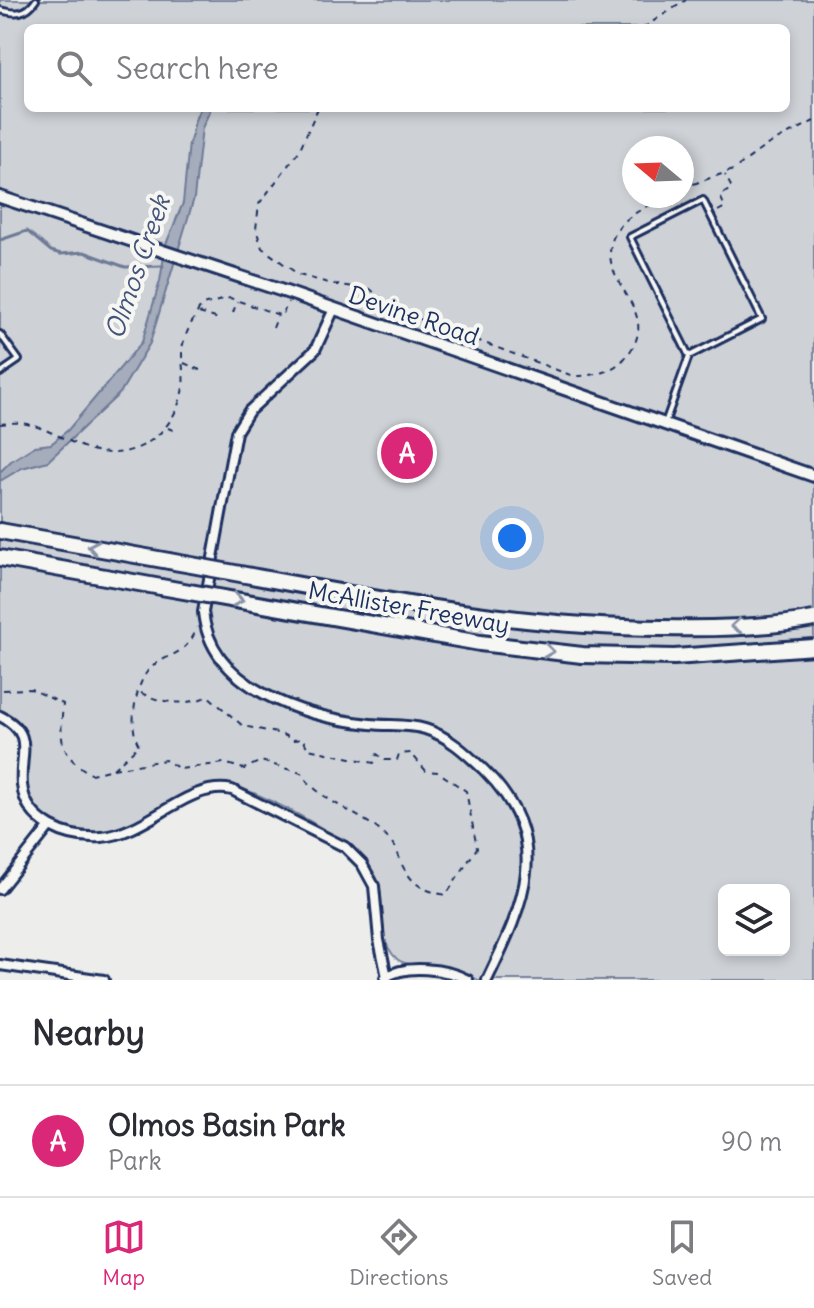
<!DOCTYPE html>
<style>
:root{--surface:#fff;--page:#f7f7f7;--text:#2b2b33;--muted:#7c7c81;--line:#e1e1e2;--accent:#db2777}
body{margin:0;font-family:Delius,sans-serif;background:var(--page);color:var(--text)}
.controls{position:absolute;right:24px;bottom:24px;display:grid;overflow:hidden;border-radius:12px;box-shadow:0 4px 12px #0003}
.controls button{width:72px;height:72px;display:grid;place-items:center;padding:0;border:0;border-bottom:2px solid var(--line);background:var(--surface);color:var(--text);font:40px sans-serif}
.compass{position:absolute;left:622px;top:136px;width:72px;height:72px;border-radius:50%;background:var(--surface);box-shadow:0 4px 12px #0003;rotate:289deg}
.you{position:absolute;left:512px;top:538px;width:28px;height:28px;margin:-20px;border:6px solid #fff;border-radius:50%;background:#1a73e8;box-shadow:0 0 0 12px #1a73e833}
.badge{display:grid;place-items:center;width:52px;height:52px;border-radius:50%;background:var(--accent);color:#fff;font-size:26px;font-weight:700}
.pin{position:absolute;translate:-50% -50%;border:4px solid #fff;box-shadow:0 2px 8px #0006}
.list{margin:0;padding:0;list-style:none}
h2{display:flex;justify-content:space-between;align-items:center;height:104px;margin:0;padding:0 32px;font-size:34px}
h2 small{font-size:26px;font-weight:400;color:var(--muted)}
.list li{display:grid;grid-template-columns:52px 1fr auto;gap:24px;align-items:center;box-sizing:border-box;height:112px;padding:0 32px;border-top:2px solid var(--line)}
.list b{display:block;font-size:30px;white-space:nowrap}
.list p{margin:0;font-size:26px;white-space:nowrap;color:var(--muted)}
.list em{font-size:26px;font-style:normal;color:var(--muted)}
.icon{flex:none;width:44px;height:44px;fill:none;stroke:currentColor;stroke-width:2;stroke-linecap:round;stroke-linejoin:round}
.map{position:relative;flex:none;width:814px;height:980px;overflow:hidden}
.search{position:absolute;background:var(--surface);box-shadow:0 4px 12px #0003;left:24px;right:24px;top:24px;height:88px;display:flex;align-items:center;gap:20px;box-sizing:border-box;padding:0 28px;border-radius:12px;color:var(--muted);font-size:30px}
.sheet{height:216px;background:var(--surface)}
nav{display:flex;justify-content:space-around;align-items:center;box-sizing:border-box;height:112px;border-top:2px solid var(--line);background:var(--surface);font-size:22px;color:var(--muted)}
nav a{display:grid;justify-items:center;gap:4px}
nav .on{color:var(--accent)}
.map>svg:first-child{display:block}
.green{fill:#ced2d7;stroke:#74809a;stroke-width:2;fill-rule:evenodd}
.water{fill:#a5acbc;stroke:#6e7a96;stroke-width:2}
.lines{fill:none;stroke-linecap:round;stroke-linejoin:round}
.stream{stroke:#6e7a96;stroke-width:3}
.service-casing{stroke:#1b2f5e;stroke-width:10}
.minor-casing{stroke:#1b2f5e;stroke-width:14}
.tertiary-casing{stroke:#1b2f5e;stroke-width:16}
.motorway-casing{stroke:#1b2f5e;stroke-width:20}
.path{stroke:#1b2f5e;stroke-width:2;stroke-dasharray:6 6;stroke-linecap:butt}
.service{stroke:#f6f6f2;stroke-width:4}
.minor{stroke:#f6f6f2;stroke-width:8}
.tertiary{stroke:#f6f6f2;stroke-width:10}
.motorway{stroke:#f6f6f2;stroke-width:14}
.motorway-bridge-casing{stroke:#1b2f5e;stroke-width:20;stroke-linecap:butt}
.motorway-bridge{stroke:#f6f6f2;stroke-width:14}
.oneway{stroke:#8892a8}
.labels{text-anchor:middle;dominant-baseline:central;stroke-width:8;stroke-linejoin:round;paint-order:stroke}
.street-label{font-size:24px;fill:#1b2f5e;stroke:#f6f6f2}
.water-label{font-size:26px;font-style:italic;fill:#44547a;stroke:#f6f6f2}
</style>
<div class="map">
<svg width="814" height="980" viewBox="0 0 814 980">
<rect width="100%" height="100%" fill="#edeeec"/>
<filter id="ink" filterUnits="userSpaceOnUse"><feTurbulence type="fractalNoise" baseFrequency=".0125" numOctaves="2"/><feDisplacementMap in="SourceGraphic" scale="16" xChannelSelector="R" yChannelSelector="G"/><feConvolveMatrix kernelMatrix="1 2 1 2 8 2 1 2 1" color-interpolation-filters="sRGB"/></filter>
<g filter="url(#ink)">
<!-- green -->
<path class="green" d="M0 0H814V980H478C457 966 408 969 397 959 375 938 386 910 379 884 370 846 267 795 231 785 180 771 126 860 61 828 48 821 37 814 30 800 14 770 46 727 0 710ZM28 28H786V108H28ZM634 148H682V196H634ZM724 890H784V950H724Z"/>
<!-- water -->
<path class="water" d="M201 108H211L202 128 194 198 150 343 120 393 48 461 22 468 0 481V472L11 461 35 446 51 444 68 430 142 342 160 281 166 244 183 203 189 143C195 131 192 119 201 108Z"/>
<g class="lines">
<!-- stream -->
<path class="stream" d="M0 240 27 231 51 251 61 254 84 252 125 267 163 266"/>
<defs>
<path id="service" d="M0 10C15 14 26 15 36 0
M0 334 19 360 0 373
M665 423 689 356 762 319 703 200 630 237 689 356"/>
<path id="minor" d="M334 309 315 350 249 411 236 432 203 612C211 689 304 717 370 724 389 726 407 724 425 729 448 736 466 753 484 770 555 840 524 903 487 980
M0 716C36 734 19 754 22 785 26 824 68 839 101 837 148 834 188 780 232 790L345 847 362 864 374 886 379 940 387 977
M0 889 49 827
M0 965 104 980
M385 978C405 963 447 969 468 980"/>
<path id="tertiary" d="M0 197 292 294 814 476"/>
<path id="motorway" d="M0 531 169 561
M0 558 161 587"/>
</defs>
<!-- service casing -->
<use href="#service" class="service-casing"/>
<!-- minor casing -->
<use href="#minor" class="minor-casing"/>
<!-- tertiary casing -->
<use href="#tertiary" class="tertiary-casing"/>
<!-- motorway casing -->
<use href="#motorway" class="motorway-casing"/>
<!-- path -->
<path class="path" d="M426 28H437
M643 28 686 0
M318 108 299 151 259 204 256 229 262 248 299 275 336 285 369 288 393 309 573 376C592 376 611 373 624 359 667 312 598 285 612 241 620 216 646 208 667 196
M682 188 733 170 767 145 814 121
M718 211 725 207 720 196 732 188 725 175
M199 313 219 319
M233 313 237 301
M273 328 278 315
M184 363 200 370
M0 424C6 424 13 422 19 423 47 425 72 447 100 452 142 459 177 428 183 387 185 373 180 358 183 344 187 330 194 317 202 305L230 298 282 316 288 302
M168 428 178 432
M3 690 31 689 63 704C60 740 58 754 91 774L113 769 139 745C128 730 135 687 147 672 165 651 184 660 197 628
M113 769 165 760 180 769 224 763 244 769 261 761 301 773C326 809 371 813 395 847 399 854 400 863 405 870 416 888 427 891 446 895L477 848 466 791 438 772 426 771 411 753 399 754 397 760H385L377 754 374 763 308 749 303 739 293 740 282 734 243 726 208 696C186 707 160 703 139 692"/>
<!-- service -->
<use href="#service" class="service"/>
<!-- minor -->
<use href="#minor" class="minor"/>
<!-- tertiary -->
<use href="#tertiary" class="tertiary"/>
<!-- motorway -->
<use href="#motorway" class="motorway"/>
<defs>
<path id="motorway-bridge" d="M169 561C333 590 496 627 663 628 712 629 765 628 814 619
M161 587 480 643 582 655 674 657 814 647"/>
</defs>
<!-- motorway-bridge casing -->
<use href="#motorway-bridge" class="motorway-bridge-casing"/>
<!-- motorway-bridge -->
<use href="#motorway-bridge" class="motorway-bridge"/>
</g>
<!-- one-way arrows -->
<defs><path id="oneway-chevron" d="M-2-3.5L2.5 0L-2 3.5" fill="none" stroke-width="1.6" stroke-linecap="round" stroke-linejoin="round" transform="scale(2)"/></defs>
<g class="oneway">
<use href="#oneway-chevron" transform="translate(93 547) rotate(-170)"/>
<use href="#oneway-chevron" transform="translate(238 600) rotate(10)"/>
<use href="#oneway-chevron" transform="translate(736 626) rotate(175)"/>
<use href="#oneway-chevron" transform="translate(549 651) rotate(7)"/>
</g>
</g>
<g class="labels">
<!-- street labels -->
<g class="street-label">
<text transform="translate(414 315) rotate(19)">Devine Road</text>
<text transform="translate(409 607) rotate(10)">McAllister Freeway</text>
</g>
<!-- water labels -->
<g class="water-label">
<text transform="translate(137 267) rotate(-71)">Olmos Creek</text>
</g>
</g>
</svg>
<div class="controls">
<button><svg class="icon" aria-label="layers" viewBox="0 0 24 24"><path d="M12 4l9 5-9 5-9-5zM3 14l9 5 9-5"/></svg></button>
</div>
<svg class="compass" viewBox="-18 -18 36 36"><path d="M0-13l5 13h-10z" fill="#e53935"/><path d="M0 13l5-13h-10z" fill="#7c7c81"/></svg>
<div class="you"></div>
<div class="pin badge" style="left:407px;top:453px">A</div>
<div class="search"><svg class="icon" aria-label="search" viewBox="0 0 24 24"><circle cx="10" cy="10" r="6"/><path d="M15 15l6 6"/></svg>Search here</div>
</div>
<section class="sheet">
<h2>Nearby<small></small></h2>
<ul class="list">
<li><span class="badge">A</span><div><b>Olmos Basin Park</b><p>Park</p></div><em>90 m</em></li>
</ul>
</section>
<nav>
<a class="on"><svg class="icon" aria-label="map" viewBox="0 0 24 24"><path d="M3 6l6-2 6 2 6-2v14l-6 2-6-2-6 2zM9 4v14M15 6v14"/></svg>Map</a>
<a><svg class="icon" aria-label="directions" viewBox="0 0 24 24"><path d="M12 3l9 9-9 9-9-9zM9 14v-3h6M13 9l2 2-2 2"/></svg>Directions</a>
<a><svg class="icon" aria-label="saved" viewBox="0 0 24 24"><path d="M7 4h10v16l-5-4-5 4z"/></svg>Saved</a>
</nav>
